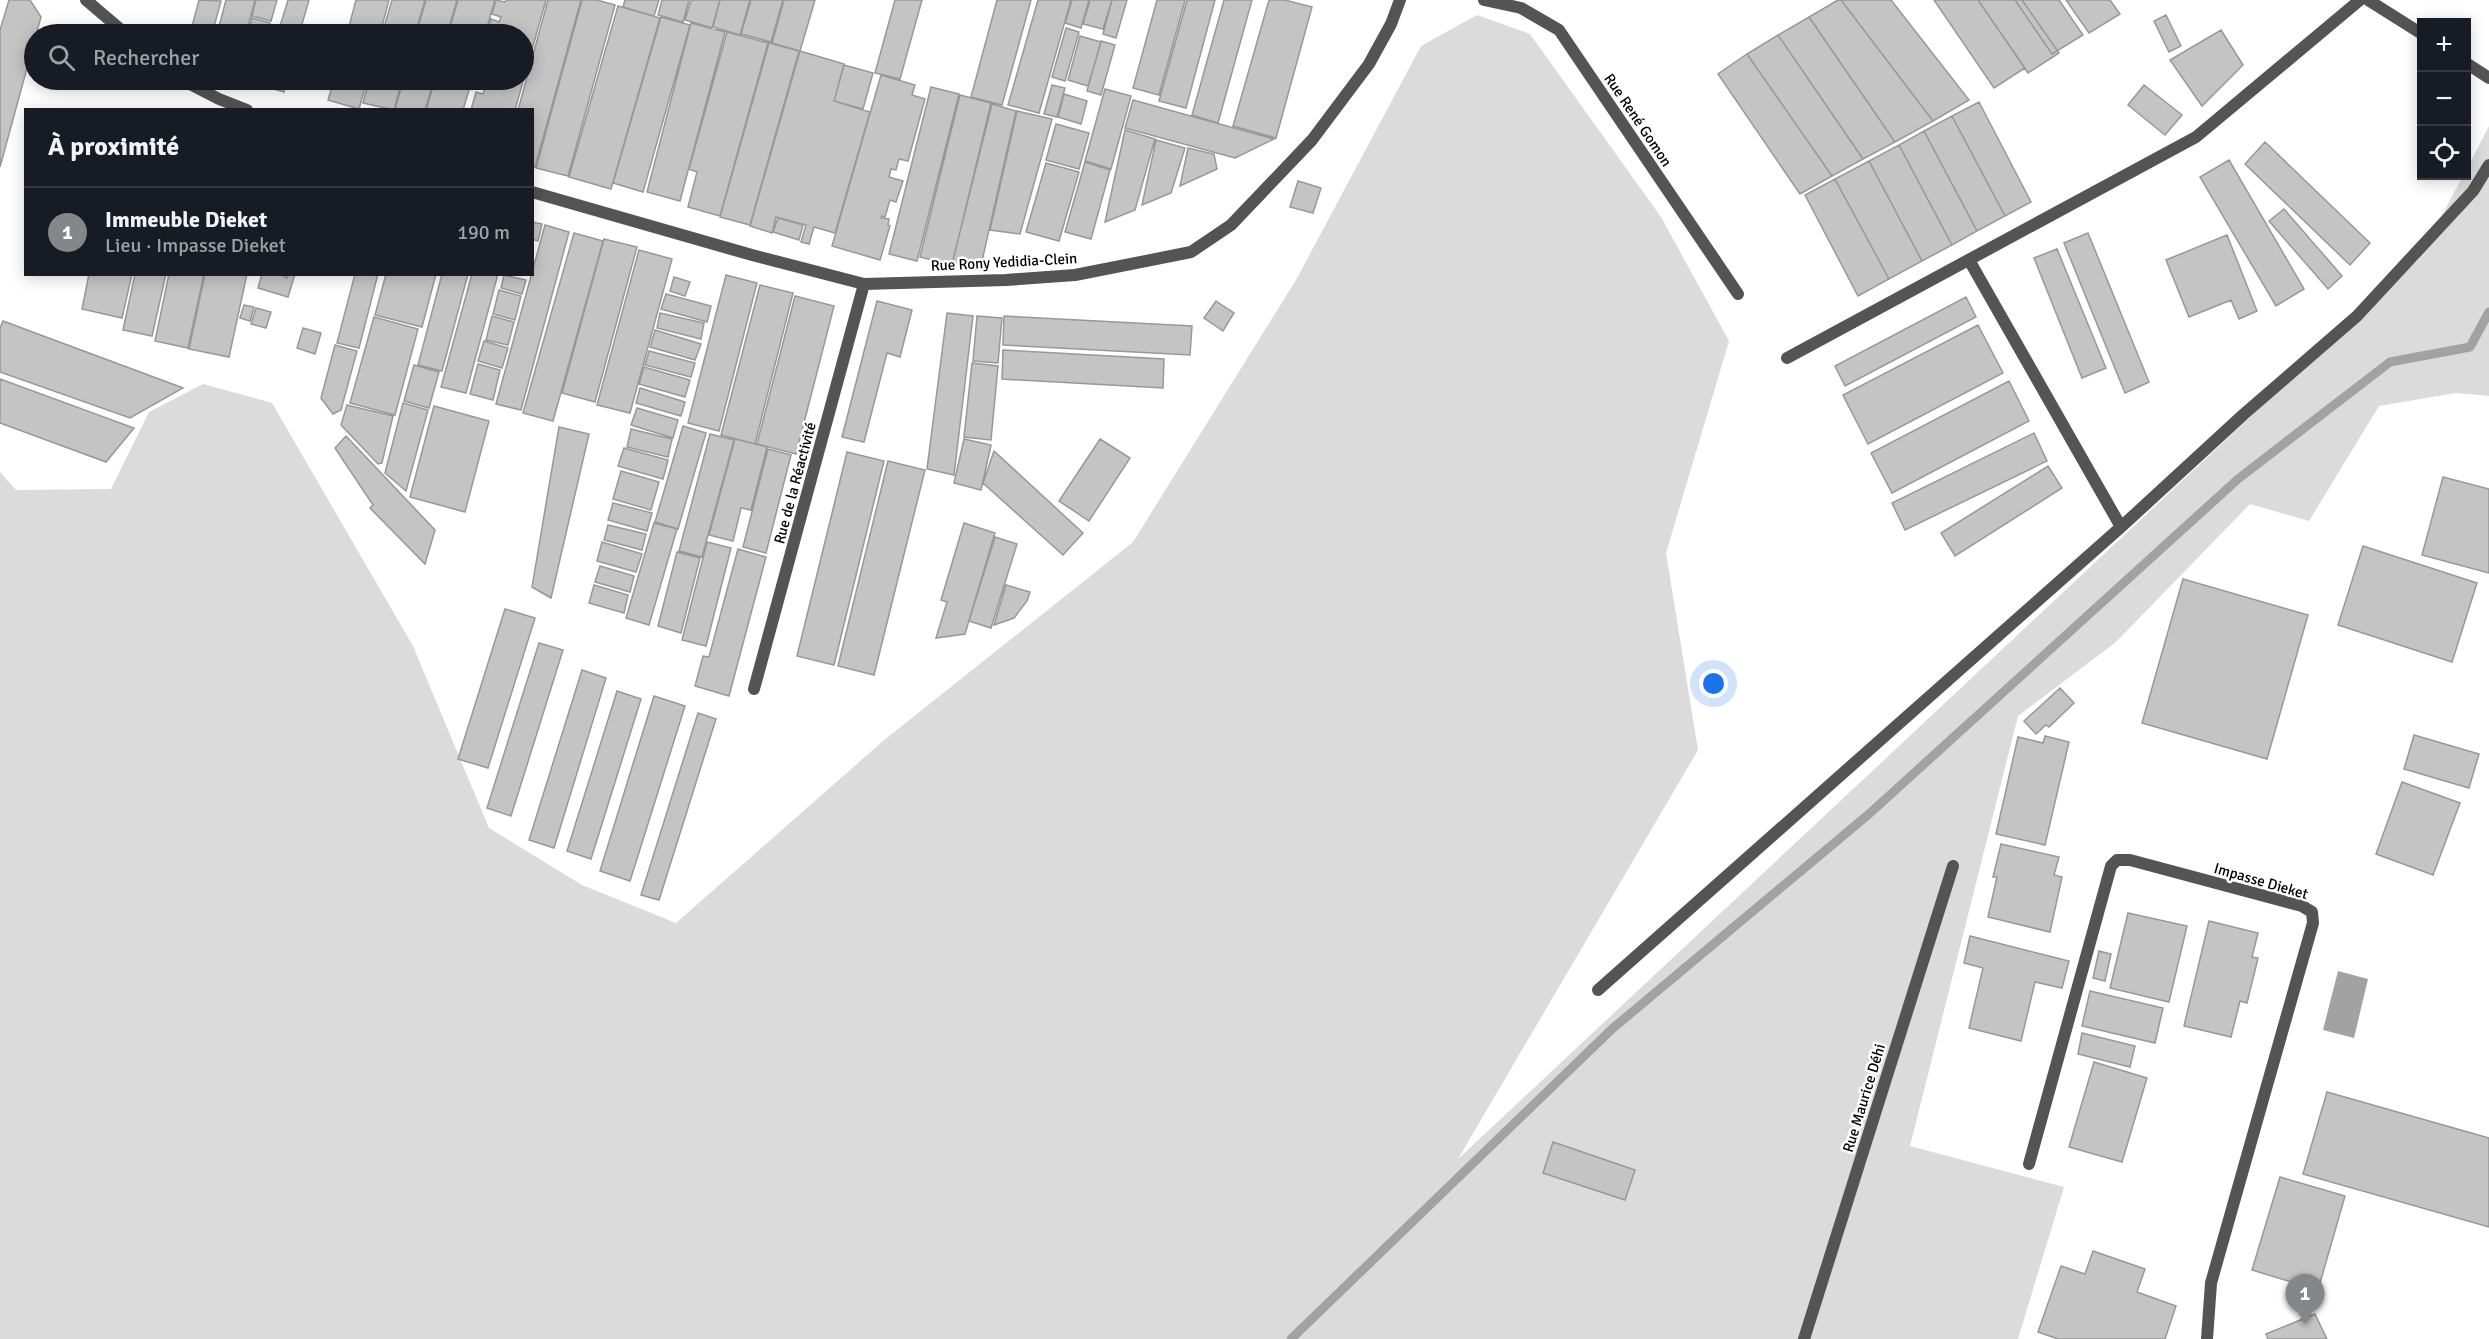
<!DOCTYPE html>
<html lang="fr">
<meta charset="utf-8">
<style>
:root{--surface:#171b24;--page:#242831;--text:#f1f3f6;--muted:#9ea1a6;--line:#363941;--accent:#858687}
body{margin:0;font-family:Signika,sans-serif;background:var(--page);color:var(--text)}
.controls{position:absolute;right:18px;top:18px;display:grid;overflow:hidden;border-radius:0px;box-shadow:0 3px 15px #0003}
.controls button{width:54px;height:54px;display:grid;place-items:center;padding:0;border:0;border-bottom:2px solid var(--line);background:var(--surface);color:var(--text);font:30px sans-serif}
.you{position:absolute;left:1714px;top:684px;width:21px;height:21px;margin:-15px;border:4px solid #fff;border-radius:50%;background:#1a73e8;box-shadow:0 0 0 9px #1a73e833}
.badge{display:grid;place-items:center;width:39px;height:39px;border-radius:50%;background:var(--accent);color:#fff;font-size:20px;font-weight:700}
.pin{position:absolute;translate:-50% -50px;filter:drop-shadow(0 2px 3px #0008)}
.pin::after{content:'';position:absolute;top:32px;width:21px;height:18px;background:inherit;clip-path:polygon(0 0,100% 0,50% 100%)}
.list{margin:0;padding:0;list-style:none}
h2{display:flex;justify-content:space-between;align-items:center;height:78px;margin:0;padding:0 24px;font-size:26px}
h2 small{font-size:20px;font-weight:400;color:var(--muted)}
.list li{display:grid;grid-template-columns:39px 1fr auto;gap:18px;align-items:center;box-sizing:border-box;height:90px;padding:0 24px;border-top:2px solid var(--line)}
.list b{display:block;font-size:22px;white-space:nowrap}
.list p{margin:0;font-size:20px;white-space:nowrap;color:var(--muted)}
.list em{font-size:20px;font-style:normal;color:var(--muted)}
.icon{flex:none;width:33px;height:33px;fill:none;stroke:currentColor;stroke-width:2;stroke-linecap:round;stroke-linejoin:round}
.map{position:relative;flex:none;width:2489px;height:1339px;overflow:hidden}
.search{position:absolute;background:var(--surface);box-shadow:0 3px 15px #0003;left:24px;top:24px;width:510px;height:66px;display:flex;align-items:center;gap:15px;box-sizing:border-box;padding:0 21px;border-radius:33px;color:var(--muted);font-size:22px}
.panel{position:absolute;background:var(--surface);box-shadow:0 3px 15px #0003;left:24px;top:108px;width:510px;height:168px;border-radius:0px}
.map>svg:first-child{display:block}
.green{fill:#dbdbdb}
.water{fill:#a2a2a2}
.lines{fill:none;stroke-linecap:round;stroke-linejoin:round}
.stream{stroke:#a2a2a2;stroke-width:9}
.building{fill:#c4c4c4;stroke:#989898;stroke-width:1.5}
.minor{stroke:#545454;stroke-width:12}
.labels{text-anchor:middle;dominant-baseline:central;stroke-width:5;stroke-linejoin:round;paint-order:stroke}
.street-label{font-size:15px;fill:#000;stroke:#fff}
</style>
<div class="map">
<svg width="2489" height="1339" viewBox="0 0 2489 1339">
<rect width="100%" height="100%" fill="#fff"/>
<!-- green -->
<path class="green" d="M1477 15 1530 34 1661 217 1729 341 1666 553 1698 750 1458 1159 2418 260 2463 176H2466L2467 169 2489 126V396L2456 393 2379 406 2309 521 2250 504 2116 642 2018 716 1910 1146 2064 1187 2018 1339H0V472L16 490 111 489 149 412 203 384 272 403 413 646 489 828 582 885 676 923 883 741 1133 542 1296 280 1421 46Z"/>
<!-- water -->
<path class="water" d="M2338 971 2368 979 2354 1038 2323 1030Z"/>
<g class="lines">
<!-- stream -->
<path class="stream" d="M1291 1339 1612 1029 1869 814 2238 479 2390 362 2470 347 2489 312"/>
</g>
<!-- building -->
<path class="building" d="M9 0H30L41 17 0 167V30Z
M199 0 221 1 212 34H190Z
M226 0H255L246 34H217Z
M256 0H277L271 21 252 16Z
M288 0H309L300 31 280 26Z
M356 0H389L380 34H347Z
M392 0H425L415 34H382Z
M426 0H457L447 34H416Z
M458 0H495L485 34H448Z
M496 0 505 2 506 0H546L515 110H471L476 92 483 94 485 88 474 85 476 80H524V34H487L491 19 499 22 501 17 492 14Z
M548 0H581L535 167H532V110H518Z
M582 0H597L615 5 568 176 536 168Z
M625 0H659L654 16 623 7Z
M662 0H689L683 22 658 15Z
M691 0H720L712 28 685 20Z
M720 0H750L740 35 713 27Z
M751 0H783L771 42 741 34Z
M784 0H815L800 51 772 43Z
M895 0H922L900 79 875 73Z
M997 0H1031L1002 105 971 97Z
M1038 0H1071L1039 113 1008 105Z
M1072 0H1089L1081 28 1065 23Z
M1090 0H1112L1103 29 1083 24Z
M1112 0H1127L1116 38 1103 34Z
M1157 0H1185L1159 95 1133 88Z
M1187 0H1215L1186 108 1159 101Z
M1224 0H1252L1218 123 1192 115Z
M1269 0H1285L1312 7 1276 138 1233 126Z
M1838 0H1841L1933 121 1895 142 1809 17Z
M1841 0H1891L1969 100 1933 121Z
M1934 0H1978L2025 68 1994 88Z
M1978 0H2022L2059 53 2028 73Z
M2015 0H2059L2083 35 2052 54Z
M2066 0H2110L2120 14 2089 33Z
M618 6 660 18 611 189 569 177Z
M2166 15 2181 46 2169 52 2154 21Z
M661 17 690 25 643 192 613 183Z
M1809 17 1895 142 1863 159 1778 35Z
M252 18 270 23 267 34H248Z
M691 23 725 32 680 201 647 192Z
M279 28 300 33 299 34H277Z
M1066 28 1079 32 1065 81 1052 77Z
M2221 30 2243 65 2202 106 2170 60Z
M727 32 768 43 720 216 688 207 697 172 689 169Z
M1778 35 1863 159 1832 176 1747 54Z
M1080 36 1101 42 1088 86 1068 80Z
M1101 41 1115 45 1101 95 1087 91Z
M769 43 799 51 750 225 720 217Z
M800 51 844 64 834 101 870 112 835 233 814 227 809 244 801 242 806 225 776 217 772 233 750 226Z
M1747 54 1832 176 1800 194 1718 74Z
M844 65 873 73 863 109 834 101Z
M881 75 915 85 912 95 925 99 908 161 899 159 896 170 891 169 889 177 903 181 896 202 890 200 885 217 882 216 881 218 889 219 888 225 890 226 880 260 832 246Z
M265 80H287L284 92 263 86Z
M334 80H367L359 109 328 100Z
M369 80H402L394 110 363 103Z
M403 80H434L425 110H395Z
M435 80H472L463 110H426Z
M1052 85 1065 88 1057 117 1044 114Z
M2144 85 2182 115 2165 135 2128 105Z
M931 87 959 94 917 261 889 254Z
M1105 89 1131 96 1111 169 1085 161Z
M1064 94 1087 101 1081 124 1058 117Z
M960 95 991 103 952 265 920 257Z
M1133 100 1274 139 1235 158 1125 128Z
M1979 102 2031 202 2005 216 1952 116Z
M992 104 1016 111 982 261 952 264Z
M1017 111 1052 119 1020 234 990 230Z
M1952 116 2005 216 1977 231 1924 131Z
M1056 124 1089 133 1079 169 1046 160Z
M1125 130 1155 139 1135 210 1105 222Z
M1924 131 1977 231 1952 245 1899 145Z
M1156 140 1185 148 1171 193 1142 205Z
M2265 142 2370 243 2350 265 2245 164Z
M1899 145 1952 245 1922 261 1869 161Z
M1188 148 1214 154 1217 169 1180 186Z
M2229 160 2304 289 2276 306 2200 177Z
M1869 161 1922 261 1889 279 1835 179Z
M1085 162 1110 170 1091 239 1065 232Z
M1046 163 1079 172 1059 241 1026 232Z
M1835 179 1889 279 1858 296 1805 195Z
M1298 181 1321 188 1313 213 1290 207Z
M2284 209 2342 276 2328 289 2269 221Z
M778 218 803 225 799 240 773 232Z
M532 222 542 224 538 241 532 239Z
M545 225 569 232 521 410 496 404Z
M574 233 603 241 553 421 523 413Z
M2088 233 2149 382 2125 393 2064 243Z
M2227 235 2257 311 2239 319 2231 300 2189 317 2166 260Z
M604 239 637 247 595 402 562 393Z
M2057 249 2106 368 2082 378 2034 258Z
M639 250 672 259 630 413 597 405Z
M89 274H132L122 318 82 309Z
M135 274H166L152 336 123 330Z
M169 274H204L188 348 155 341Z
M205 274H247L229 357 189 349Z
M262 274H280L287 278 288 274H295L288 297 258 288Z
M355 274H378L359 348 337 343Z
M386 274H436L422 327 375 315Z
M442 274H468L442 371 418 365Z
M472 274H498L466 393 441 387Z
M504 275 526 280 522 294 501 288Z
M726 275 757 283 719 431 688 423Z
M674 277 690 282 685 296 670 291Z
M760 285 793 293 755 444 721 435Z
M499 290 521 296 515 320 493 314Z
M666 294 711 306 707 322 661 309Z
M795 296 834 306 796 454 757 444Z
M1966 297 1976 317 1845 386 1835 366Z
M877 301 912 310 900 357 887 353 864 442 842 437Z
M1216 301 1234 313 1223 331 1204 318Z
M244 305 254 307 250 321 240 318Z
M256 308 271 312 266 328 251 324Z
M660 313 704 323 701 339 657 328Z
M947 313 973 316 954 475 927 469Z
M492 316 514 322 508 345 486 340Z
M977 316 1002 318 998 363 973 361Z
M1004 316 1192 326 1190 355 1003 345Z
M374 317 418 329 395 415 350 403Z
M3 321 183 388 130 418 0 372V328Z
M1978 325 2003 373 1868 444 1843 395Z
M303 328 321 333 315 354 297 348Z
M655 330 701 344 695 360 650 347Z
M484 341 508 348 502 368 478 361Z
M335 345 357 351 341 410 333 414 321 398Z
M1003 350 1164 359 1163 388 1002 379Z
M649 351 695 363 691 377 645 365Z
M972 363 998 366 991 440 964 437Z
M478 364 500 370 493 400 470 394Z
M414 365 439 372 429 408 404 401Z
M644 367 690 380 685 397 639 384Z
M0 379 134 428 106 462 0 423Z
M2009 381 2029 421 1892 493 1871 453Z
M640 388 685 402 681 416 636 403Z
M403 403 428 410 406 491 385 473Z
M347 405 393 416 382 463 378 464 341 425Z
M434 406 489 421 465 512 410 497Z
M637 408 678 420 673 438 631 425Z
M683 426 706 433 678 529 655 522Z
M559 427 589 434 551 598 532 587Z
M631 429 672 439 668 457 627 447Z
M2034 433 2047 461 1905 530 1892 503Z
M710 434 734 440 702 557 679 551Z
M346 436 435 530 425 564 370 508 373 505 335 448Z
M735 439 767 447 751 510 741 508 733 541 709 535Z
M964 439 991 445 981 490 954 483Z
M1100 439 1130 458 1089 521 1059 501Z
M624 448 668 460 663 479 618 466Z
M768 449 791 455 766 553 743 547Z
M994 451 1083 533 1063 555 983 483Z
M847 452 884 461 834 665 797 656Z
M888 461 925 470 874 675 838 666Z
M2048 466 2062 488 1955 556 1941 533Z
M621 471 659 482 651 510 613 499Z
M2443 477 2489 489V573L2422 555Z
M613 503 652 513 647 531 608 520Z
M654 523 677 529 649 625 626 618Z
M964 523 995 533 965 634 936 638 947 602 941 600Z
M608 525 646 534 642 550 604 540Z
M995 537 1017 544 991 628 969 621Z
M602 542 642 554 636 572 597 561Z
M707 542 731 548 706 646 682 640Z
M2363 546 2477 583 2452 662 2338 625Z
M738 549 766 557 729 696 695 686 703 656 709 657Z
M677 552 700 558 681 633 658 626Z
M600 566 634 576 630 592 595 582Z
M2183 579 2308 615 2267 759 2142 723Z
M594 585 628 595 624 613 589 603Z
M1006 585 1030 592 1027 601 1014 618 994 625Z
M505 609 535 618 488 768 458 759Z
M539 643 563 650 511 816 487 808Z
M582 670 606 678 554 848 529 840Z
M2060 688 2074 703 2049 727 2046 725 2036 734 2024 721Z
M617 691 641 699 591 859 567 851Z
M654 696 685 706 630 881 600 871Z
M698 713 716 719 659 900 641 895Z
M2414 735 2479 754 2469 788 2404 769Z
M2045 736 2069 742 2045 845 1996 834 2018 737 2043 743Z
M2402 782 2460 803 2433 875 2376 854Z
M2001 844 2059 857 2054 875 2062 877 2050 932 1988 917 1997 877H1993Z
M2128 913 2187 926 2169 1002 2110 988Z
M2209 921 2258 933 2252 957 2258 958 2247 1003 2240 1001 2231 1037 2184 1026Z
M1970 936 2069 961 2062 988 2035 982 2021 1041 1969 1028 1983 968 1964 963Z
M2099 951 2111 954 2105 981 2093 978Z
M2090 991 2163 1008 2155 1043 2082 1026Z
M2082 1033 2135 1046 2130 1067 2078 1054Z
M2094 1062 2147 1078 2122 1162 2069 1147Z
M2327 1092 2489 1138V1227L2303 1174Z
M1553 1142 1635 1170 1625 1200 1543 1173Z
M2280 1177 2345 1196 2318 1290 2252 1270Z
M2093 1251 2145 1269 2137 1292 2176 1306 2165 1339H2058L2038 1332 2061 1266 2085 1274Z
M2315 1314 2327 1339H2268L2266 1334Z"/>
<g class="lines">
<!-- minor -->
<path class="minor" d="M86 0 126 34
M1484 0 1521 8 1559 30 1738 294
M2368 0 2422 34
M2466 63 2489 78
M182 80 219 99 247 110
M532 192 752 255 864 284 1006 280 1075 275 1191 252 1231 225 1312 140 1369 64 1391 24 1400 0
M1969 260 2121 527
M1787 358 2196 137 2360 0
M754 689 864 284
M1598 990 2121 527 2244 414 2357 316 2473 191 2489 165
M2029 1164 2111 866 2117 860H2130L2302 906 2312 912 2313 923 2211 1283 2207 1339
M1804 1339 1953 866"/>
</g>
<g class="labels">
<!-- street labels -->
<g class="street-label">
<text transform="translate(1638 120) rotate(56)">Rue René Gomon</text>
<text transform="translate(1004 262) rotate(-3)">Rue Rony Yedidia-Clein</text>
<text transform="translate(795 483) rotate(-75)">Rue de la Réactivité</text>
<text transform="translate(2261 881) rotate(16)">Impasse Dieket</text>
<text transform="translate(1864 1098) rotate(-73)">Rue Maurice Déhi</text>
</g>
</g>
</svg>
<div class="controls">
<button>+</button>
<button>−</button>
<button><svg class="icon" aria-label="locate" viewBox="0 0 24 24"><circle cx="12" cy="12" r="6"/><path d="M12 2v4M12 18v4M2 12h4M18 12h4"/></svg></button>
</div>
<div class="you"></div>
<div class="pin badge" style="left:2305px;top:1324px">1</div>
<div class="search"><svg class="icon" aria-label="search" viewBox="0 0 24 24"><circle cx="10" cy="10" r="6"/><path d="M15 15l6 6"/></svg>Rechercher</div>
<section class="panel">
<h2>À proximité<small></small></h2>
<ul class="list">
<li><span class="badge">1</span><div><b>Immeuble Dieket</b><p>Lieu · Impasse Dieket</p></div><em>190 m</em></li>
</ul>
</section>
</div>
